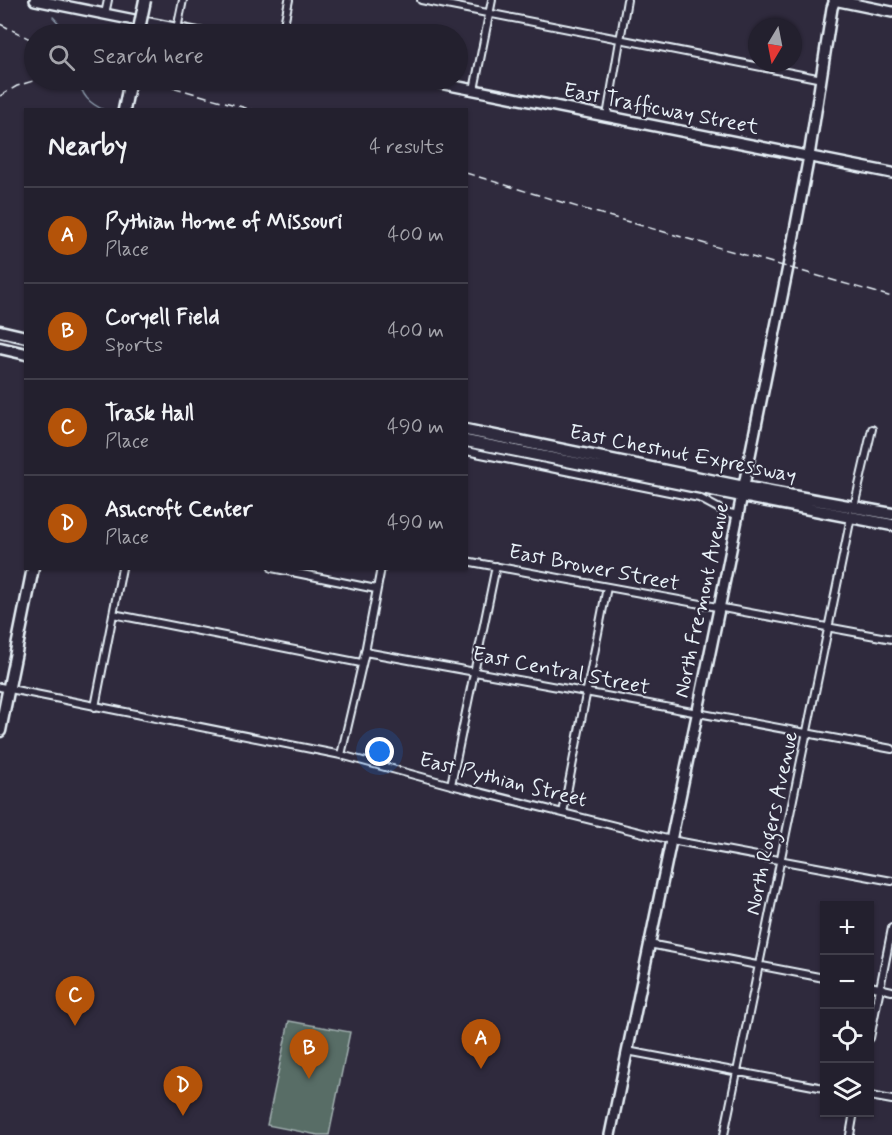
<!DOCTYPE html>
<meta charset="utf-8">
<style>
:root{--surface:#23202e;--page:#2f2d3a;--text:#f1f3f6;--muted:#a3a3aa;--line:#403e4a;--accent:#b45309}
body{margin:0;font-family:Mynerve,sans-serif;background:var(--page);color:var(--text)}
.controls{position:absolute;right:18px;bottom:18px;display:grid;overflow:hidden;border-radius:0px;box-shadow:0 2px 4px #0004}
.controls button{width:54px;height:54px;display:grid;place-items:center;padding:0;border:0;border-bottom:2px solid var(--line);background:var(--surface);color:var(--text);font:30px sans-serif}
.compass{position:absolute;left:748px;top:18px;width:54px;height:54px;border-radius:50%;background:var(--surface);box-shadow:0 2px 4px #0004;rotate:190deg}
.you{position:absolute;left:380px;top:752px;width:21px;height:21px;margin:-15px;border:4px solid #fff;border-radius:50%;background:#1a73e8;box-shadow:0 0 0 9px #1a73e833}
.badge{display:grid;place-items:center;width:39px;height:39px;border-radius:50%;background:var(--accent);color:#fff;font-size:20px;font-weight:700}
.pin{position:absolute;translate:-50% -50px;filter:drop-shadow(0 2px 3px #0008)}
.pin::after{content:'';position:absolute;top:32px;width:21px;height:18px;background:inherit;clip-path:polygon(0 0,100% 0,50% 100%)}
.list{margin:0;padding:0;list-style:none}
h2{display:flex;justify-content:space-between;align-items:center;height:78px;margin:0;padding:0 24px;font-size:26px}
h2 small{font-size:20px;font-weight:400;color:var(--muted)}
.list li{display:grid;grid-template-columns:39px 1fr auto;gap:18px;align-items:center;box-sizing:border-box;height:96px;padding:0 24px;border-top:2px solid var(--line)}
.list b{display:block;font-size:22px;white-space:nowrap}
.list p{margin:0;font-size:20px;white-space:nowrap;color:var(--muted)}
.list em{font-size:20px;font-style:normal;color:var(--muted)}
.icon{flex:none;width:33px;height:33px;fill:none;stroke:currentColor;stroke-width:2;stroke-linecap:round;stroke-linejoin:round}
.map{position:relative;flex:none;width:892px;height:1135px;overflow:hidden}
.search{position:absolute;background:var(--surface);box-shadow:0 2px 4px #0004;left:24px;top:24px;width:444px;height:66px;display:flex;align-items:center;gap:15px;box-sizing:border-box;padding:0 21px;border-radius:33px;color:var(--muted);font-size:22px}
.panel{position:absolute;background:var(--surface);box-shadow:0 2px 4px #0004;left:24px;top:108px;width:444px;height:462px;border-radius:0px}
.map>svg:first-child{display:block}
.garden{fill:#596d66;stroke:#a0afaf;stroke-width:1.5}
.lines{fill:none;stroke-linecap:round;stroke-linejoin:round}
.stream{stroke:#8c9bac;stroke-width:1.5}
.street-casing{stroke:#e8f1f8;stroke-width:10}
.secondary-casing{stroke:#e8f1f8;stroke-width:14}
.primary-casing{stroke:#e8f1f8;stroke-width:15}
.street{stroke:#2f2a3d;stroke-width:6}
.secondary{stroke:#2f2a3d;stroke-width:9}
.primary{stroke:#2f2a3d;stroke-width:10}
.rail{stroke:#e8f1f8;stroke-width:1.5;stroke-dasharray:9 4.5;stroke-linecap:butt}
.primary-bridge-casing{stroke:#e8f1f8;stroke-width:15;stroke-linecap:butt}
.primary-bridge{stroke:#2f2a3d;stroke-width:10}
.labels{text-anchor:middle;dominant-baseline:central;stroke-width:4.5;stroke-linejoin:round;paint-order:stroke}
.street-label{font-size:21px;fill:#e8f1f8;stroke:#2f2a3d}
</style>
<div class="map">
<svg width="892" height="1135" viewBox="0 0 892 1135">
<rect width="100%" height="100%" fill="#2f2a3d"/>
<filter id="ink" filterUnits="userSpaceOnUse"><feTurbulence type="fractalNoise" baseFrequency=".0167" numOctaves="2"/><feDisplacementMap in="SourceGraphic" scale="12" xChannelSelector="R" yChannelSelector="G"/><feConvolveMatrix kernelMatrix="1 2 1 2 8 2 1 2 1" color-interpolation-filters="sRGB"/></filter>
<g filter="url(#ink)">
<!-- garden -->
<path class="garden" d="M289 1021 350 1032 329 1135H318L267 1125Z"/>
<g class="lines">
<!-- stream -->
<path class="stream" d="M53 17 69 34
M79 80C82 96 89 103 104 110"/>
<defs>
<path id="street" d="M421 0 822 79
M105 14 108 0
M177 29 183 0
M282 34 289 0
M474 90 492 0
M607 116 627 0
M466 451 699 498 725 512 738 515
M854 507 872 429
M466 561 892 639
M272 568 376 589
M113 614 361 663
M365 652C541 683 716 717 892 749
M0 687 341 755 451 785 671 840 892 881
M95 707 122 568
M341 755 365 652 381 568
M451 785 496 566
M563 813 607 587
M649 944 824 978
M870 986 892 991
M870 1038 892 928
M627 1051 824 1088
M870 1096 892 1100
M724 1135 851 517
M850 1135 854 1112"/>
<path id="secondary" d="M35 0 204 34
M834 0 892 12
M424 80 892 173
M610 1135 719 609 788 267 809 156 832 8 835 0"/>
<path id="primary" d="M124 110 130 80
M0 331 26 337
M0 348 26 354
M466 430 744 487 892 514
M466 441 742 496 892 525
M0 731 33 568"/>
</defs>
<!-- street casing -->
<use href="#street" class="street-casing"/>
<!-- secondary casing -->
<use href="#secondary" class="secondary-casing"/>
<!-- primary casing -->
<use href="#primary" class="primary-casing"/>
<!-- street -->
<use href="#street" class="street"/>
<!-- secondary -->
<use href="#secondary" class="secondary"/>
<!-- primary -->
<use href="#primary" class="primary"/>
<!-- rail -->
<path class="rail" d="M0 24 34 41
M147 80 253 110
M0 96 17 86 36 80
M466 173 594 212 892 297"/>
<defs>
<path id="primary-bridge" d="M138 34 145 0"/>
</defs>
<!-- primary-bridge casing -->
<use href="#primary-bridge" class="primary-bridge-casing"/>
<!-- primary-bridge -->
<use href="#primary-bridge" class="primary-bridge"/>
</g>
</g>
<g class="labels">
<!-- street labels -->
<g class="street-label">
<text transform="translate(661 109) rotate(11)">East Trafficway Street</text>
<text transform="translate(683 454) rotate(11)">East Chestnut Expressway</text>
<text transform="translate(594 568) rotate(11)">East Brower Street</text>
<text transform="translate(702 600) rotate(-78)">North Fremont Avenue</text>
<text transform="translate(561 671) rotate(11)">East Central Street</text>
<text transform="translate(503 780) rotate(14)">East Pythian Street</text>
<text transform="translate(772 823) rotate(-78)">North Rogers Avenue</text>
</g>
</g>
</svg>
<div class="controls">
<button>+</button>
<button>−</button>
<button><svg class="icon" aria-label="locate" viewBox="0 0 24 24"><circle cx="12" cy="12" r="6"/><path d="M12 2v4M12 18v4M2 12h4M18 12h4"/></svg></button>
<button><svg class="icon" aria-label="layers" viewBox="0 0 24 24"><path d="M12 4l9 5-9 5-9-5zM3 14l9 5 9-5"/></svg></button>
</div>
<svg class="compass" viewBox="-18 -18 36 36"><path d="M0-13l5 13h-10z" fill="#e53935"/><path d="M0 13l5-13h-10z" fill="#a3a3aa"/></svg>
<div class="you"></div>
<div class="pin badge" style="left:481px;top:1069px">A</div>
<div class="pin badge" style="left:309px;top:1079px">B</div>
<div class="pin badge" style="left:75px;top:1026px">C</div>
<div class="pin badge" style="left:183px;top:1116px">D</div>
<div class="search"><svg class="icon" aria-label="search" viewBox="0 0 24 24"><circle cx="10" cy="10" r="6"/><path d="M15 15l6 6"/></svg>Search here</div>
<section class="panel">
<h2>Nearby<small>4 results</small></h2>
<ul class="list">
<li><span class="badge">A</span><div><b>Pythian Home of Missouri</b><p>Place</p></div><em>400 m</em></li>
<li><span class="badge">B</span><div><b>Coryell Field</b><p>Sports</p></div><em>400 m</em></li>
<li><span class="badge">C</span><div><b>Trask Hall</b><p>Place</p></div><em>490 m</em></li>
<li><span class="badge">D</span><div><b>Ashcroft Center</b><p>Place</p></div><em>490 m</em></li>
</ul>
</section>
</div>
